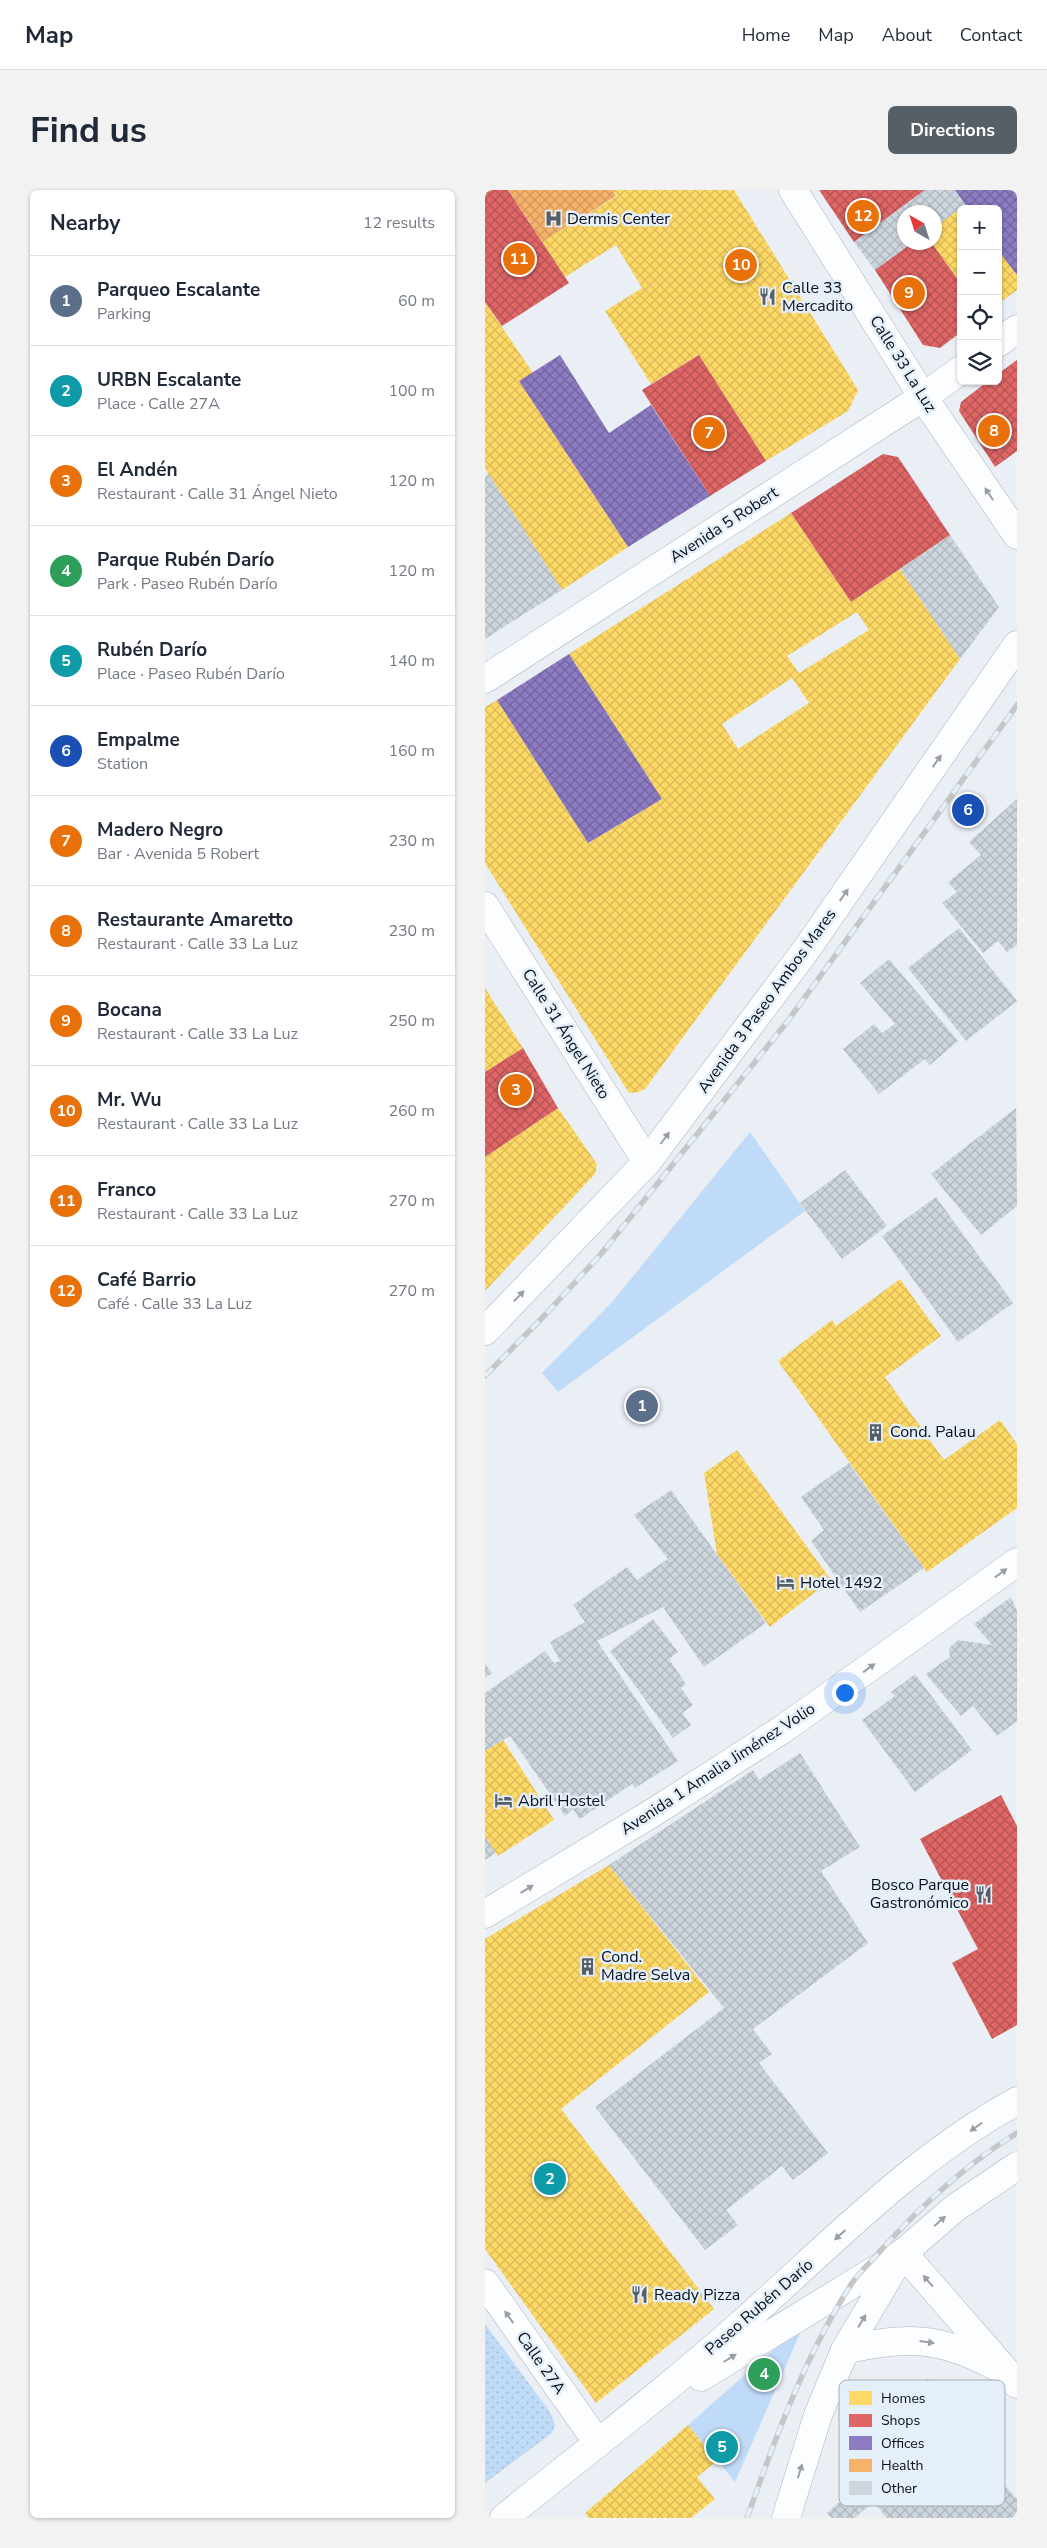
<!DOCTYPE html>
<meta charset="utf-8">
<style>
:root{--surface:#fff;--page:#f2f2f3;--text:#1f2937;--muted:#747a83;--line:#e0e1e3;--accent:#565e66}
body{margin:0;font-family:"Nunito Sans",sans-serif;background:var(--page);color:var(--text)}
.controls{position:absolute;right:15px;top:15px;display:grid;overflow:hidden;border-radius:8px;box-shadow:0 1px 4px #0004}
.controls button{width:45px;height:45px;display:grid;place-items:center;padding:0;border:0;border-bottom:1px solid var(--line);background:var(--surface);color:var(--text);font:25px sans-serif}
.compass{position:absolute;left:412px;top:15px;width:45px;height:45px;border-radius:50%;background:var(--surface);box-shadow:0 1px 4px #0004;rotate:321deg}
.you{position:absolute;left:359px;top:1502px;width:18px;height:18px;margin:-12px;border:4px solid #fff;border-radius:50%;background:#1a73e8;box-shadow:0 0 0 8px #1a73e833}
.badge{display:grid;place-items:center;width:32px;height:32px;border-radius:50%;background:var(--accent);color:#fff;font-size:16px;font-weight:700}
.pin{position:absolute;translate:-50% -50%;border:2px solid #fff;box-shadow:0 1px 5px #0006}
.list{margin:0;padding:0;list-style:none}
h2{display:flex;justify-content:space-between;align-items:center;height:65px;margin:0;padding:0 20px;font-size:21px}
h2 small{font-size:16px;font-weight:400;color:var(--muted)}
.list li{display:grid;grid-template-columns:32px 1fr auto;gap:15px;align-items:center;box-sizing:border-box;height:90px;padding:0 20px;border-top:1px solid var(--line)}
.list b{display:block;font-size:19px;white-space:nowrap}
.list p{margin:0;font-size:16px;white-space:nowrap;color:var(--muted)}
.list em{font-size:16px;font-style:normal;color:var(--muted)}
.icon{flex:none;width:28px;height:28px;fill:none;stroke:currentColor;stroke-width:2;stroke-linecap:round;stroke-linejoin:round}
.map{position:relative;flex:none;width:532px;height:2328px;overflow:hidden;border-radius:8px}
header{display:flex;align-items:center;gap:30px;box-sizing:border-box;height:70px;padding:0 25px;background:var(--surface);border-bottom:1px solid var(--line)}
header strong{font-size:24px}
nav{display:flex;gap:28px;margin-inline-start:auto;font-size:18px}
.intro{display:flex;align-items:center;justify-content:space-between;box-sizing:border-box;height:120px;padding:0 30px}
h1{margin:0;font-size:35px}
.button{padding:12px 22px;border-radius:8px;background:var(--accent);color:#fff;font-size:18px;font-weight:700}
main{display:flex;gap:30px;padding:0 30px}
aside{flex:1;background:var(--surface);border-radius:8px;box-shadow:0 1px 4px #0004}
.map>svg:first-child{display:block}
.green{fill:#c0dbf7}
.garden{fill:url(#garden-dots)}
.homes{fill:url(#homes-cross-hatch);fill-rule:evenodd}
.shops{fill:url(#shops-cross-hatch)}
.offices{fill:url(#offices-cross-hatch)}
.health{fill:url(#health-cross-hatch)}
.building{fill:url(#building-cross-hatch)}
.lines{fill:none;stroke-linecap:round;stroke-linejoin:round}
.minor-casing{stroke:#abb2b9;stroke-width:29}
.highway-casing{stroke:#abb2b9;stroke-width:29}
.minor{stroke:#fcfdfe;stroke-width:28}
.highway{stroke:#fcfdfe;stroke-width:28}
.rail-casing{stroke:#c4c6c8;stroke-width:5.5}
.rail{stroke:#e4effa;stroke-width:4;stroke-dasharray:11;stroke-linecap:butt}
.oneway{fill:#9a9ea2}
.labels{text-anchor:middle;dominant-baseline:central;stroke-width:5;stroke-linejoin:round;paint-order:stroke}
.poi-label{font-size:16px;fill:#071019;stroke:#e4effa;text-anchor:start}
.street-label{font-size:16px;fill:#071019;stroke:#e4effa}
.key{fill:#e4effa;stroke:#a2acb6;stroke-width:1}
.key-label{font-size:14px;fill:#071019}
</style>
<header>
<strong>Map</strong>
<nav><a>Home</a><a>Map</a><a>About</a><a>Contact</a></nav>
</header>
<div class="intro"><h1>Find us</h1><a class="button">Directions</a></div>
<main>
<aside>
<h2>Nearby<small>12 results</small></h2>
<ul class="list">
<li><span class="badge" style="background:#5c6f8a">1</span><div><b>Parqueo Escalante</b><p>Parking</p></div><em>60 m</em></li>
<li><span class="badge" style="background:#0f9aa8">2</span><div><b>URBN Escalante</b><p>Place · Calle 27A</p></div><em>100 m</em></li>
<li><span class="badge" style="background:#e8710a">3</span><div><b>El Andén</b><p>Restaurant · Calle 31 Ángel Nieto</p></div><em>120 m</em></li>
<li><span class="badge" style="background:#2e9e5b">4</span><div><b>Parque Rubén Darío</b><p>Park · Paseo Rubén Darío</p></div><em>120 m</em></li>
<li><span class="badge" style="background:#0f9aa8">5</span><div><b>Rubén Darío</b><p>Place · Paseo Rubén Darío</p></div><em>140 m</em></li>
<li><span class="badge" style="background:#1a4fb4">6</span><div><b>Empalme</b><p>Station</p></div><em>160 m</em></li>
<li><span class="badge" style="background:#e8710a">7</span><div><b>Madero Negro</b><p>Bar · Avenida 5 Robert</p></div><em>230 m</em></li>
<li><span class="badge" style="background:#e8710a">8</span><div><b>Restaurante Amaretto</b><p>Restaurant · Calle 33 La Luz</p></div><em>230 m</em></li>
<li><span class="badge" style="background:#e8710a">9</span><div><b>Bocana</b><p>Restaurant · Calle 33 La Luz</p></div><em>250 m</em></li>
<li><span class="badge" style="background:#e8710a">10</span><div><b>Mr. Wu</b><p>Restaurant · Calle 33 La Luz</p></div><em>260 m</em></li>
<li><span class="badge" style="background:#e8710a">11</span><div><b>Franco</b><p>Restaurant · Calle 33 La Luz</p></div><em>270 m</em></li>
<li><span class="badge" style="background:#e8710a">12</span><div><b>Café Barrio</b><p>Café · Calle 33 La Luz</p></div><em>270 m</em></li>
</ul>
</aside>
<div class="map">
<svg width="532" height="2328" viewBox="0 0 532 2328">
<defs>
<pattern id="garden-dots" width="8" height="8" patternUnits="userSpaceOnUse" patternTransform="scale(1.25)"><rect width="8" height="8" fill="#c0dbf7"/><path d="M2 2h.1M6 6h.1" fill="none" stroke="#a4bbd3" stroke-width="1.8" stroke-linecap="round"/></pattern>
<pattern id="homes-cross-hatch" width="8" height="8" patternUnits="userSpaceOnUse" patternTransform="scale(1.25)"><rect width="8" height="8" fill="#ffd966"/><path d="M0 0l8 8M0 8l8-8" fill="none" stroke="#d9b958"/></pattern>
<pattern id="shops-cross-hatch" width="8" height="8" patternUnits="userSpaceOnUse" patternTransform="scale(1.25)"><rect width="8" height="8" fill="#e06666"/><path d="M0 0l8 8M0 8l8-8" fill="none" stroke="#b45353"/></pattern>
<pattern id="offices-cross-hatch" width="8" height="8" patternUnits="userSpaceOnUse" patternTransform="scale(1.25)"><rect width="8" height="8" fill="#8e7cc3"/><path d="M0 0l8 8M0 8l8-8" fill="none" stroke="#72649e"/></pattern>
<pattern id="health-cross-hatch" width="8" height="8" patternUnits="userSpaceOnUse" patternTransform="scale(1.25)"><rect width="8" height="8" fill="#f6b26b"/><path d="M0 0l8 8M0 8l8-8" fill="none" stroke="#d1985c"/></pattern>
<pattern id="building-cross-hatch" width="8" height="8" patternUnits="userSpaceOnUse" patternTransform="scale(1.25)"><rect width="8" height="8" fill="#cdd5dd"/><path d="M0 0l8 8M0 8l8-8" fill="none" stroke="#afb6bd"/></pattern>
</defs>
<rect width="100%" height="100%" fill="#e9eff5"/>
<!-- green -->
<path class="green" d="M265 942 320 1021 73 1202 57 1183 128 1111Z
M320 2132 250 2292 203 2235Z"/>
<!-- garden -->
<path class="garden" d="M0 2134 65 2222 70 2235 67 2243 0 2293Z"/>
<!-- homes -->
<path class="homes" d="M128 0H249L373 200 363 221 281 271 214 165 166 194 120 121 157 98 131 55 80 87 57 52 132 6Z
M480 15 483 19H476V94L446 52H450V37Z
M513 60 532 85V100L513 114Z
M0 112 48 183 34 191 143 357 77 400 0 278Z
M306 323 366 412 415 379 475 469 160 899 154 902 144 903 0 673V517L12 510 103 653 177 609 84 464ZM372 422 384 440 314 483 302 466ZM307 488 324 513 253 559 237 534Z
M0 798 38 858 0 882Z
M73 918 112 974 110 984 0 1101V967Z
M415 1089 456 1146 400 1187 459 1270 515 1230 532 1254V1318L442 1382 293 1171 347 1130 351 1136Z
M252 1260 346 1390 285 1437 232 1364 219 1283Z
M18 1550 69 1630 13 1666 0 1646V1561Z
M124 1675 224 1802 76 1919 229 2119 111 2213 0 2059V1749Z
M203 2235 232 2271 212 2287 230 2309 206 2328H104L100 2323Z"/>
<!-- shops -->
<path class="shops" d="M0 0H23L84 93 17 136 0 112Z
M334 0H440L369 52Z
M428 52H446L476 94V142L455 158 438 155 390 80Z
M214 165 281 271 225 306 157 200Z
M532 170V261L510 277 474 221 476 212 503 191H513V184Z
M398 264 413 267 465 345 366 412 306 323Z
M38 858 73 918 0 967V882Z
M516 1605 532 1636V1835L507 1849 467 1773 493 1759 435 1649Z"/>
<!-- offices -->
<path class="offices" d="M470 0H532V85L513 60V19H483Z
M75 165 124 243 166 215 225 306 143 357 34 191Z
M84 464 177 609 103 653 12 510Z"/>
<!-- health -->
<path class="health" d="M23 0H128L131 6 57 52Z"/>
<!-- building -->
<path class="building" d="M440 0H470L480 15 450 37V22H420V52H428L390 80 369 52Z
M4 284 77 400 0 449V286Z
M465 345 514 417 475 469 415 379Z
M532 609V755L522 762 513 751 498 763 457 713 472 702 463 692 496 665 484 652Z
M474 738 532 811 481 851 423 778Z
M404 769 473 851 445 875 440 869 394 904 358 859 389 834 397 843 410 834 375 793Z
M531 918 532 1016 496 1045 446 984Z
M360 980 402 1036 357 1069 315 1013Z
M451 1007 528 1113 473 1152 397 1046Z
M364 1273 439 1378 375 1422 326 1351 339 1340 316 1307Z
M186 1300 281 1433 219 1477 178 1417 112 1451 193 1571 150 1598 147 1594 95 1629 88 1619 80 1626 25 1546 0 1561V1503L60 1461 69 1473 75 1471 65 1452 100 1432 88 1415 142 1377 152 1390 183 1369 149 1325Z
M526 1407 532 1421V1531L512 1546 488 1516 476 1526 441 1484 465 1467 464 1458 473 1450 507 1455 489 1434Z
M168 1429 193 1462 184 1469 201 1494 196 1498 208 1515 197 1523 206 1535 188 1548 125 1461Z
M0 1473 7 1483 0 1488Z
M430 1484 487 1560 430 1602 377 1530 410 1506 406 1502Z
M315 1563 375 1657 336 1681 383 1753 268 1839 287 1864 274 1873 343 1963 308 1990 297 1976 241 2020 253 2035 220 2060 110 1917 239 1818 124 1675 268 1580 274 1590Z
M0 1646 11 1663 0 1670Z
M443 2188 480 2230 469 2240 482 2253 466 2267 485 2289 501 2275 532 2309V2328H402L388 2312 370 2328H347L342 2323 376 2293 354 2268Z"/>
<g class="lines">
<defs>
<path id="minor" d="M308 0 438 207 532 345
M513 153 532 139
M0 489 438 207 476 180
M0 716 162 972
M0 1141 162 972 321 760 532 455
M0 1724 169 1622 298 1539 532 1372
M418 2063 532 2194
M0 2093 113 2253
M360 2160C420 2146 454 2146 510 2176"/>
<path id="highway" d="M216 2187 418 2063 470 2018 532 1976
M19 2328C98 2264 180 2202 256 2134 344 2056 429 1967 532 1911
M301 2328 333 2225 360 2160 417 2064"/>
</defs>
<!-- minor casing -->
<use href="#minor" class="minor-casing"/>
<!-- highway casing -->
<use href="#highway" class="highway-casing"/>
<!-- minor -->
<use href="#minor" class="minor"/>
<!-- highway -->
<use href="#highway" class="highway"/>
<defs>
<path id="rail" d="M0 1186 60 1125 116 1064 302 832 532 515
M262 2328C291 2246 320 2166 367 2093 375 2081 388 2070 397 2059 437 2015 481 1974 532 1943"/>
</defs>
<!-- rail casing -->
<use href="#rail" class="rail-casing"/>
<!-- rail -->
<use href="#rail" class="rail"/>
</g>
<!-- one-way arrows -->
<defs><path id="oneway-solid" d="M-6-.8H1V-3.2L6.5 0L1 3.2V.8H-6Z" transform="scale(1.25)"/></defs>
<g class="oneway">
<use href="#oneway-solid" transform="translate(504 304) rotate(-124)"/>
<use href="#oneway-solid" transform="translate(452 571) rotate(-55)"/>
<use href="#oneway-solid" transform="translate(359 705) rotate(-55)"/>
<use href="#oneway-solid" transform="translate(180 948) rotate(-53)"/>
<use href="#oneway-solid" transform="translate(34 1106) rotate(-46)"/>
<use href="#oneway-solid" transform="translate(516 1383) rotate(-36)"/>
<use href="#oneway-solid" transform="translate(384 1478) rotate(-36)"/>
<use href="#oneway-solid" transform="translate(42 1699) rotate(-31)"/>
<use href="#oneway-solid" transform="translate(491 1937) rotate(145)"/>
<use href="#oneway-solid" transform="translate(455 2031) rotate(-41)"/>
<use href="#oneway-solid" transform="translate(355 2045) rotate(138)"/>
<use href="#oneway-solid" transform="translate(443 2091) rotate(-131)"/>
<use href="#oneway-solid" transform="translate(24 2127) rotate(-125)"/>
<use href="#oneway-solid" transform="translate(377 2131) rotate(-59)"/>
<use href="#oneway-solid" transform="translate(442 2152) rotate(8)"/>
<use href="#oneway-solid" transform="translate(245 2168) rotate(-32)"/>
<use href="#oneway-solid" transform="translate(315 2281) rotate(-73)"/>
</g>
<!-- icons -->
<defs>
<symbol id="hospital-bare" viewBox="-9 -9 18 18"><path d="M-5-5h3v3.5h4V-5h3V5h-3V1.5h-4V5h-3Z" fill="#565e66" stroke="#e4effa" stroke-width="2.5" paint-order="stroke"/></symbol>
<symbol id="restaurant-bare" viewBox="-9 -9 18 18"><path d="M-5-6h1v4h1v-4h1v4h1v-4h1v5L-1.5 .5V6h-2V.5L-5-1ZM5-6V6H3V1.5H1.5Q1.5-4 5-6Z" fill="#565e66" stroke="#e4effa" stroke-width="2.5" paint-order="stroke"/></symbol>
<symbol id="building-bare" viewBox="-9 -9 18 18"><path d="M-4-6H4V6H1V3H-1V6H-4ZM-2.5-4.3h1.7v1.8h-1.7ZM.8-4.3h1.7v1.8H.8ZM-2.5-1h1.7V.8h-1.7ZM.8-1h1.7V.8H.8Z" fill="#565e66" stroke="#e4effa" stroke-width="2.5" paint-order="stroke"/></symbol>
<symbol id="hotel-bare" viewBox="-9 -9 18 18"><path d="M-6-4.5h1.5V1H6V5H4.5V3h-9V5H-6ZM-4 0a1.8 1.8 0 1 1 3.6 0ZM.5 0V-2.5h3Q6-2.5 6 0Z" fill="#565e66" stroke="#e4effa" stroke-width="2.5" paint-order="stroke"/></symbol>
</defs>
<g fill-rule="evenodd">
<use href="#hospital-bare" x="56" y="16" width="25" height="25"/>
<use href="#restaurant-bare" x="270" y="94" width="25" height="25"/>
<use href="#building-bare" x="378" y="1230" width="25" height="25"/>
<use href="#hotel-bare" x="288" y="1380" width="25" height="25"/>
<use href="#hotel-bare" x="6" y="1598" width="25" height="25"/>
<use href="#restaurant-bare" x="486" y="1692" width="25" height="25"/>
<use href="#building-bare" x="90" y="1764" width="25" height="25"/>
<use href="#restaurant-bare" x="142" y="2092" width="25" height="25"/>
</g>
<g class="labels">
<!-- poi labels -->
<g class="poi-label">
<text x="82" y="29">Dermis Center</text>
<text x="297" y="98">Calle 33<tspan x="297" dy="18">Mercadito</tspan></text>
<text x="405" y="1242">Cond. Palau</text>
<text x="315" y="1393">Hotel 1492</text>
<text x="33" y="1611">Abril Hostel</text>
<text x="484" y="1695" text-anchor="end">Bosco Parque<tspan x="484" dy="18">Gastronómico</tspan></text>
<text x="116" y="1767">Cond.<tspan x="116" dy="18">Madre Selva</tspan></text>
<text x="169" y="2105">Ready Pizza</text>
</g>
<!-- street labels -->
<g class="street-label">
<text transform="translate(418 174) rotate(58)">Calle 33 La Luz</text>
<text transform="translate(239 335) rotate(-33)">Avenida 5 Robert</text>
<text transform="translate(282 811) rotate(-54)">Avenida 3 Paseo Ambos Mares</text>
<text transform="translate(81 844) rotate(58)">Calle 31 Ángel Nieto</text>
<text transform="translate(233 1579) rotate(-33)">Avenida 1 Amalia Jiménez Volio</text>
<text transform="translate(274 2117) rotate(-41)">Paseo Rubén Darío</text>
<text transform="translate(56 2173) rotate(55)">Calle 27A</text>
</g>
</g>
<!-- legend -->
<rect x="354" y="2190" width="166" height="126" rx="8" class="key"/>
<rect x="364" y="2201" width="23" height="14" fill="#ffd966"/>
<rect x="364" y="2224" width="23" height="13" fill="#e06666"/>
<rect x="364" y="2246" width="23" height="14" fill="#8e7cc3"/>
<rect x="364" y="2269" width="23" height="13" fill="#f6b26b"/>
<rect x="364" y="2291" width="23" height="14" fill="#cdd5dd"/>
<g class="key-label">
<text x="396" y="2213">Homes</text>
<text x="396" y="2235">Shops</text>
<text x="396" y="2258">Offices</text>
<text x="396" y="2280">Health</text>
<text x="396" y="2303">Other</text>
</g>
</svg>
<div class="controls">
<button>+</button>
<button>−</button>
<button><svg class="icon" aria-label="locate" viewBox="0 0 24 24"><circle cx="12" cy="12" r="6"/><path d="M12 2v4M12 18v4M2 12h4M18 12h4"/></svg></button>
<button><svg class="icon" aria-label="layers" viewBox="0 0 24 24"><path d="M12 4l9 5-9 5-9-5zM3 14l9 5 9-5"/></svg></button>
</div>
<svg class="compass" viewBox="-18 -18 36 36"><path d="M0-13l5 13h-10z" fill="#e53935"/><path d="M0 13l5-13h-10z" fill="#747a83"/></svg>
<div class="you"></div>
<div class="pin badge" style="left:157px;top:1216px;background:#5c6f8a">1</div>
<div class="pin badge" style="left:65px;top:1989px;background:#0f9aa8">2</div>
<div class="pin badge" style="left:31px;top:900px;background:#e8710a">3</div>
<div class="pin badge" style="left:279px;top:2184px;background:#2e9e5b">4</div>
<div class="pin badge" style="left:237px;top:2257px;background:#0f9aa8">5</div>
<div class="pin badge" style="left:483px;top:620px;background:#1a4fb4">6</div>
<div class="pin badge" style="left:224px;top:243px;background:#e8710a">7</div>
<div class="pin badge" style="left:509px;top:241px;background:#e8710a">8</div>
<div class="pin badge" style="left:424px;top:103px;background:#e8710a">9</div>
<div class="pin badge" style="left:256px;top:75px;background:#e8710a">10</div>
<div class="pin badge" style="left:34px;top:69px;background:#e8710a">11</div>
<div class="pin badge" style="left:378px;top:26px;background:#e8710a">12</div>
</div>
</main>
